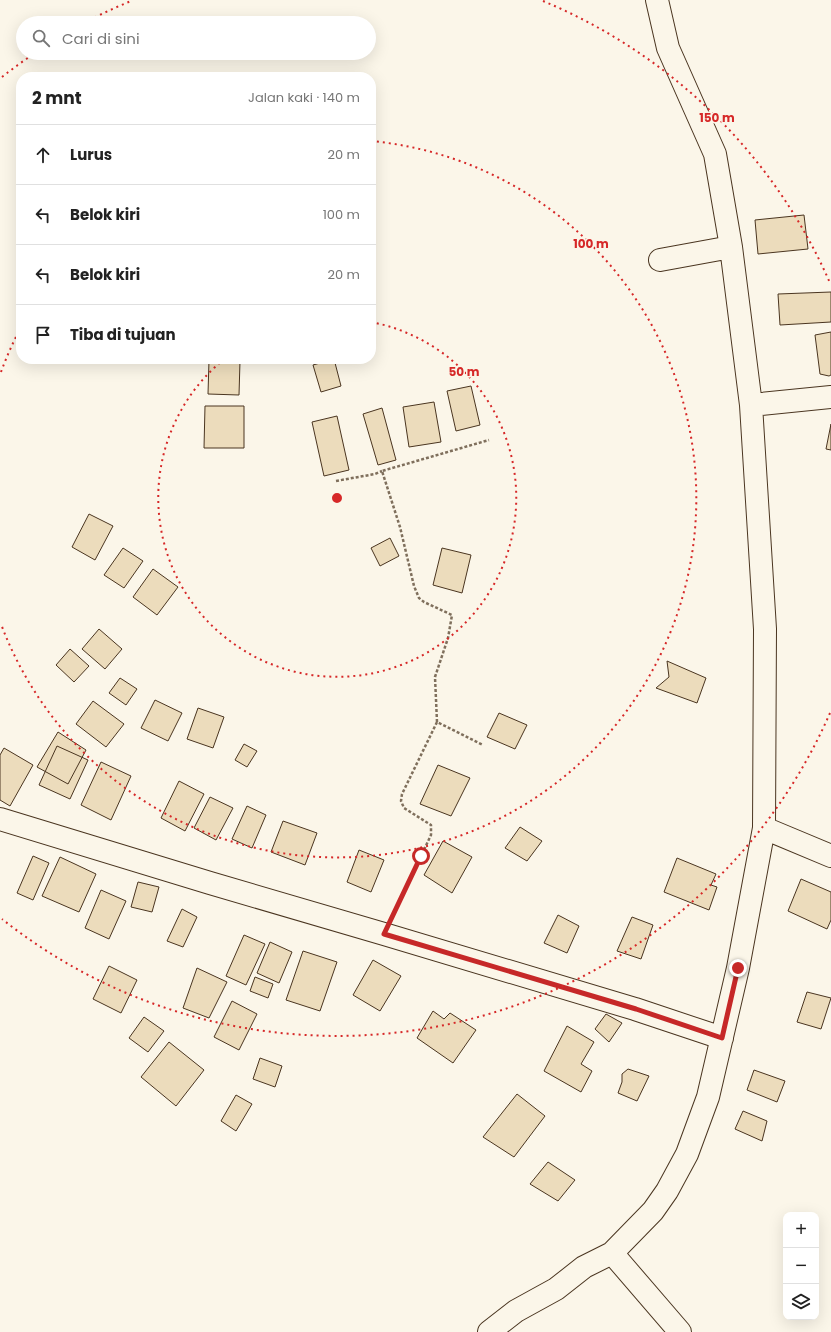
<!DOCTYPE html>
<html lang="id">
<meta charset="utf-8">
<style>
:root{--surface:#fff;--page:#f2f2f2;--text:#222;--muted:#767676;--line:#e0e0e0}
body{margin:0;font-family:Poppins,sans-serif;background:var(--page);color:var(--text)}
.controls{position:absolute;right:12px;bottom:12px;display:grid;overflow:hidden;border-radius:8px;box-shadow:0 4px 16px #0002}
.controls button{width:36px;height:36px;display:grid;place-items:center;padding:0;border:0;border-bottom:1px solid var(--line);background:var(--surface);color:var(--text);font:20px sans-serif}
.stop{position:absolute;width:12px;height:12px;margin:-9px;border:3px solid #c62828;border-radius:50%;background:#fff}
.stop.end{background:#c62828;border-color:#fff;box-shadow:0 1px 4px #0008}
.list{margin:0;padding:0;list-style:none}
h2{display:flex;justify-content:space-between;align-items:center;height:52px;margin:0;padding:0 16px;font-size:17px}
h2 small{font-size:13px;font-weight:400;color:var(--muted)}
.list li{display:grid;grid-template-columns:26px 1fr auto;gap:12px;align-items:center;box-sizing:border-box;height:60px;padding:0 16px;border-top:1px solid var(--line)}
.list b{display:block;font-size:15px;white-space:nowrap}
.list em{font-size:13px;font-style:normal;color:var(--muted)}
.icon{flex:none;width:22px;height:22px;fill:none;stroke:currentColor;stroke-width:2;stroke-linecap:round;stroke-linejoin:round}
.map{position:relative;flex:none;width:831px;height:1332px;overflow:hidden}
.search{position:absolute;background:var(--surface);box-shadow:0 4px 16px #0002;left:16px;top:16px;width:360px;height:44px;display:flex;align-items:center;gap:10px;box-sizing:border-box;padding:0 14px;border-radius:22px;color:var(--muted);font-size:15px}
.panel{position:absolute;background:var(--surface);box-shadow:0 4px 16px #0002;left:16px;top:72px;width:360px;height:292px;border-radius:16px}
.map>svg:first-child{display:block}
.building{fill:#ecdcbc;stroke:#4a3520}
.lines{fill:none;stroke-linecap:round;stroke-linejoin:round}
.minor-casing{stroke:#4a3520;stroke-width:24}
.path{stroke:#7f6f5c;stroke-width:2.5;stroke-dasharray:3 2;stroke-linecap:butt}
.minor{stroke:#fbf6e9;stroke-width:22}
.route{stroke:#c62828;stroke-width:5}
.ring{fill:none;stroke:#d62828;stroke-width:2;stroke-dasharray:2 4}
.centre{fill:#d62828;stroke:#fbf6e9;stroke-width:2}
.ring-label{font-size:12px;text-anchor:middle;font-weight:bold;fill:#d62828;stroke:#fbf6e9;stroke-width:3;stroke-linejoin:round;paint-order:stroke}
</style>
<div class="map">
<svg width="831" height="1332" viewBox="0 0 831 1332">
<rect width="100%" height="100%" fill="#fbf6e9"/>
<!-- building -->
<path class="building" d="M804 215 808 249 758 254 755 220Z
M831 292V322L780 325 778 294Z
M831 332V375L829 376 820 374 815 335Z
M334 359 341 386 321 392 313 365Z
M209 360 240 361 239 395 208 394Z
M471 386 480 425 456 431 447 391Z
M434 402 441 442 409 447 403 407Z
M205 406H244V448H204Z
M382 408 396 460 378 465 363 414Z
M337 416 349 470 324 476 312 422Z
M831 424V450L826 449Z
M89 514 113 526 95 560 72 547Z
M390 538 399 556 380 566 371 548Z
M123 548 143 561 124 588 104 575Z
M442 548 471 555 462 593 433 585Z
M153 569 178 587 157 615 133 597Z
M99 629 122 649 105 669 82 649Z
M70 649 89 666 74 682 56 665Z
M667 661 706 678 697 703 656 688 669 677Z
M120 678 137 689 126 705 109 693Z
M155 700 182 713 168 741 141 728Z
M93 701 124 724 106 747 76 724Z
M198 708 224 717 213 748 187 739Z
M499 713 527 725 515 749 487 737Z
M58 732 86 750 68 784 37 767Z
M244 744 257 751 247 767 235 760Z
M57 746 88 760 70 799 39 785Z
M4 748 33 765 10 806 0 800V755Z
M101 762 131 776 111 820 81 805Z
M438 765 470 778 451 816 420 804Z
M179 781 204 794 185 831 161 818Z
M210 797 233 808 216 840 194 828Z
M247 806 266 815 252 848 232 839Z
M283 821 317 833 305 865 271 852Z
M520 827 542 841 527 861 505 848Z
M443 841 472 857 452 893 424 875Z
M359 850 384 860 371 892 347 882Z
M33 856 49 863 33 900 17 893Z
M60 857 96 874 79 912 42 896Z
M677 858 716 874 711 885 717 887 709 910 664 892Z
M801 879 831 892V920L827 929 788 911Z
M138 882 159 887 152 912 131 907Z
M101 890 126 901 109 939 85 928Z
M182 909 197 917 183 947 167 941Z
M558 915 579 926 567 953 544 943Z
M632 917 653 925 641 959 617 951Z
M244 935 265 944 246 985 226 976Z
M270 942 292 952 279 983 257 973Z
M303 951 337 962 320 1011 286 1000Z
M373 960 401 976 380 1011 353 995Z
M109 966 137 980 121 1013 93 999Z
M197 968 227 982 209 1018 183 1008Z
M255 977 273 984 268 998 250 991Z
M807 992 831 998 821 1029 797 1022Z
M232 1001 257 1014 239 1050 214 1037Z
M433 1011 444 1019 450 1013 476 1030 453 1063 417 1038Z
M606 1014 622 1023 609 1042 595 1029Z
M144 1017 164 1031 148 1052 129 1038Z
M567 1026 594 1042 581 1064 592 1071 581 1092 544 1071Z
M169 1042 204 1070 176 1106 141 1077Z
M260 1058 282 1066 275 1087 253 1079Z
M628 1069 649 1076 637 1101 618 1093 622 1082V1074Z
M754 1070 785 1081 777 1102 747 1090Z
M517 1094 545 1116 514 1157 483 1137Z
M236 1095 252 1104 236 1131 221 1121Z
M743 1111 767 1121 762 1141 735 1129Z
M548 1162 575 1180 558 1201 530 1184Z"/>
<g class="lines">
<defs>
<path id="minor" d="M660 260 731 247
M751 405 831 397
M0 819 210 883 384 934 635 1009 722 1038
M764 828 831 856
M612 1253 680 1332
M489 1332 516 1311 556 1289 584 1267 612 1253 653 1211 667 1191 687 1154 708 1097 738 968 764 828 765 629 751 405 731 247 715 154 668 48 657 0"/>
</defs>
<!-- minor casing -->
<use href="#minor" class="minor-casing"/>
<!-- path -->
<path class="path" d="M336 481 375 474 382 471
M437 722 435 677 448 638 452 615 424 602 419 598 414 586 400 527 382 471 489 440
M394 913 431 835V825L404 808 401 801 402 794 437 722 483 745"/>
<!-- minor -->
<use href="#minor" class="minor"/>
</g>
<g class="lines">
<!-- route -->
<path class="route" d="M421 856 384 934 636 1009 722 1038 738 968"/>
</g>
<!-- distance rings -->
<g class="ring">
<path d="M371 322A179 179 0 1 1 223 360"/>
<path d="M1 372A359 359 0 0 1 20 329M371 141A359 359 0 1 1 1 624"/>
<path d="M830 713A538 538 0 0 1 2 919M2 77A538 538 0 0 1 32 55M84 23A538 538 0 0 1 131 1M543 1A538 538 0 0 1 830 283"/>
</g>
<circle cx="337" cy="498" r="6" class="centre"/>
<g class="ring-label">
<text x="717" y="122">150 m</text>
<text x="591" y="248">100 m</text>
<text x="464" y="376">50 m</text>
</g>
</svg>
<div class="controls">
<button>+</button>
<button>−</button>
<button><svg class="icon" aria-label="layers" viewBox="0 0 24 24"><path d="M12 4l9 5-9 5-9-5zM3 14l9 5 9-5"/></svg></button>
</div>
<div class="stop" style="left:421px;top:856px"></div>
<div class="stop end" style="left:738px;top:968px"></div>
<div class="search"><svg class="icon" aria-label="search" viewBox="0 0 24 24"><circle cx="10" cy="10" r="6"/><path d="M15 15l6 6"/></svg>Cari di sini</div>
<section class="panel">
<h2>2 mnt<small>Jalan kaki · 140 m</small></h2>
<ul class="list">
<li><svg class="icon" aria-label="ahead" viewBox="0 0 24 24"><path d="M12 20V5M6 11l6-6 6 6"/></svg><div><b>Lurus</b></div><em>20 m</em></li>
<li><svg class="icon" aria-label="left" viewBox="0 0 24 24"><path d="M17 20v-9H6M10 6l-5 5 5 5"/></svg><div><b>Belok kiri</b></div><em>100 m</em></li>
<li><svg class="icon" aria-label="left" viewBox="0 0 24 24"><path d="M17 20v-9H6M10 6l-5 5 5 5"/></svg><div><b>Belok kiri</b></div><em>20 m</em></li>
<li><svg class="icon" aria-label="arrive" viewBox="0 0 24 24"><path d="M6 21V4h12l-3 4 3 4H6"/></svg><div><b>Tiba di tujuan</b></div></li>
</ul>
</section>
</div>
